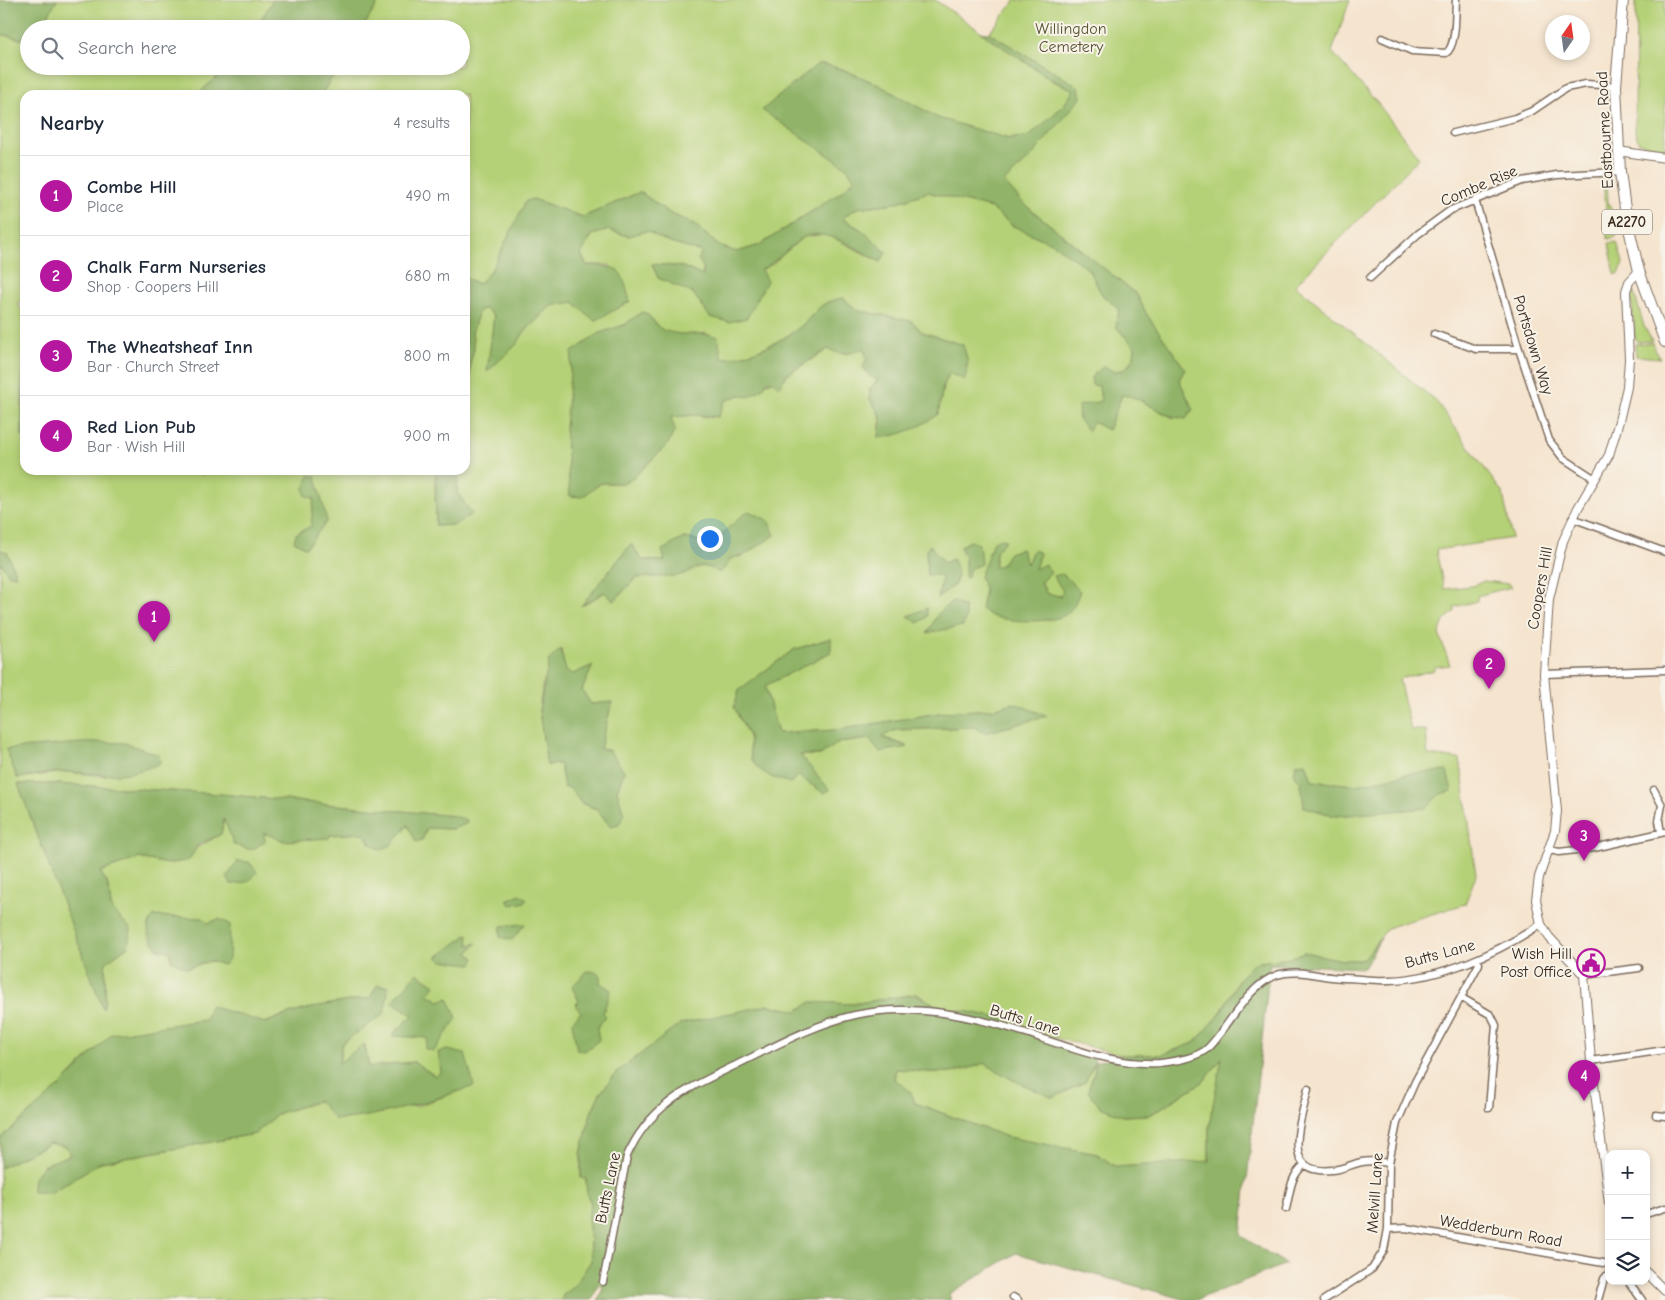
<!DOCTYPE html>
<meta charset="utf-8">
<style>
:root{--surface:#fff;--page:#f6f6f7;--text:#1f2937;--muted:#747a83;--line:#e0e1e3;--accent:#b5179e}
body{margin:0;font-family:"Comic Neue",sans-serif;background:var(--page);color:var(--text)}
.controls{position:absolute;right:15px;bottom:15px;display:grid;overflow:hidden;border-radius:10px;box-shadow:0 2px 8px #0003}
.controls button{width:45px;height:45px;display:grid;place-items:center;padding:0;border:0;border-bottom:1px solid var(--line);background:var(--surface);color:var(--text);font:25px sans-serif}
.compass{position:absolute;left:1545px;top:15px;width:45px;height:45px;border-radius:50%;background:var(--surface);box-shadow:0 2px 8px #0003;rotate:13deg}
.you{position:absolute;left:709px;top:538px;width:18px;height:18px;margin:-12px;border:4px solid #fff;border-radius:50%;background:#1a73e8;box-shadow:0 0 0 8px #1a73e833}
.badge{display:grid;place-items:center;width:32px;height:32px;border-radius:50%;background:var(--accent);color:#fff;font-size:16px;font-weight:700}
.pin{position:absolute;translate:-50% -41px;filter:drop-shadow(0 1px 2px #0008)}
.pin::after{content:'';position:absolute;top:26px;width:18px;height:15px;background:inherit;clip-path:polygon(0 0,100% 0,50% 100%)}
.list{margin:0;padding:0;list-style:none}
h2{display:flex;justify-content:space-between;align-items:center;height:65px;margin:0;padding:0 20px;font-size:21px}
h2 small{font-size:16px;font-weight:400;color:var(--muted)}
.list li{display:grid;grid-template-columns:32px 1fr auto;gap:15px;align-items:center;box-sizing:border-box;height:80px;padding:0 20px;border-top:1px solid var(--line)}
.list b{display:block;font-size:19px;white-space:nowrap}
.list p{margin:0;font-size:16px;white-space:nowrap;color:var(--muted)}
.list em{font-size:16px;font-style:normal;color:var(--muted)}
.icon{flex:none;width:28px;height:28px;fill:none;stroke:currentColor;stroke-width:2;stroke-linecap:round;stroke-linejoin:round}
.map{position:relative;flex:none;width:1665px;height:1300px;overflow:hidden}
.search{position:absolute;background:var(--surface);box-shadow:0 2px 8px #0003;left:20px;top:20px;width:450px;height:55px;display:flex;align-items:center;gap:12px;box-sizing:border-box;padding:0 18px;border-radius:28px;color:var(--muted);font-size:19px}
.panel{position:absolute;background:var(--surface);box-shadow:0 2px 8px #0003;left:20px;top:90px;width:450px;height:385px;border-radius:15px}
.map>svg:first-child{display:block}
.green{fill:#b5d177;stroke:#787e4a;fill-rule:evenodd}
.forest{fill:#90b368;stroke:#666e43;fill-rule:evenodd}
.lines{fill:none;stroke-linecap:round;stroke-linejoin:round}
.minor-casing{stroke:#7c6b5c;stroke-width:9}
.tertiary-casing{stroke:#7c6b5c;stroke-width:10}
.primary-casing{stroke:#7c6b5c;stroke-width:12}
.minor{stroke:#fff;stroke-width:6}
.tertiary{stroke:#fff;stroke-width:8}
.primary{stroke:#fff;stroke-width:10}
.labels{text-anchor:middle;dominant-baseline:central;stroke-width:4;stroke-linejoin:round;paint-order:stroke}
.shield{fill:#f7f3e8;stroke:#73665b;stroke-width:1}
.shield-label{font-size:15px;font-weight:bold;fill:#3b2a1e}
.park-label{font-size:16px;fill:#5a5434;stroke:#f7f3e8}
.street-label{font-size:16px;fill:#3b2a1e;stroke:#f7f3e8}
.poi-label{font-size:16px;fill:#3b2a1e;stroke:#f7f3e8;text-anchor:end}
</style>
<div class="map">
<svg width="1665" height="1300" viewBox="0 0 1665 1300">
<rect width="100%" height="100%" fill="#f7f3e8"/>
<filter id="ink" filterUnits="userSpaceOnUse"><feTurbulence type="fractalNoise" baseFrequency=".02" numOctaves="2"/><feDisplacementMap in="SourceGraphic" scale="10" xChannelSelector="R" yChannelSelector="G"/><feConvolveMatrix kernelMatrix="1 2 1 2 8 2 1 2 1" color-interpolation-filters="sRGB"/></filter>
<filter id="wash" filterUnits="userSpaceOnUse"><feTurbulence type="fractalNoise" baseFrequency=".0096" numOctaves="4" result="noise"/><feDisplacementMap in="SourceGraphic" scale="20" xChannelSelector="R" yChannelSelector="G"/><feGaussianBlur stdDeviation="1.12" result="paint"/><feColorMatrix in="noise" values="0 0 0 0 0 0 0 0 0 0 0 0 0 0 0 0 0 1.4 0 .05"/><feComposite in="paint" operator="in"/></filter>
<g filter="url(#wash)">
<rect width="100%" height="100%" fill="#f5e4ce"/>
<!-- green -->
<path class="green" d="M57 0H273L255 29H40Z
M380 0H935L1053 81 1075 90 1064 105 1030 136 1009 139 937 118 877 84 842 69 847 168 855 179 843 191 760 245 737 252 719 246 694 224 671 214 640 192 583 217 533 199 492 269 479 284 465 278V95H321L339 66H461V29H362Z
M1016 0H1350L1332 52 1379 105 1419 158 1295 285 1436 401 1503 494 1512 538 1436 550 1444 589 1473 586 1484 581 1509 584 1511 587 1477 596V601L1454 607 1455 611 1444 621 1439 634 1450 665 1434 667V670L1399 679 1411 730H1426L1428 755 1460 759 1476 875 1465 904 1392 926 1387 929 1363 960H1342L1304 952 1290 958 1254 963 1241 976 1218 1017 1194 1043 1161 1055H1122L1028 1031 1000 1018 937 1006 916 994 852 1004 811 1002 797 1011 768 1005 617 1072 599 1095 591 1113 581 1154V1178L586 1179 587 1195 591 1203 588 1216 591 1261 574 1287 563 1295 562 1300H0V1168L50 1143 67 1147 70 1155 42 1166 50 1193 101 1162 255 1134 279 1113 319 1101 417 1106 474 1086 441 1072 435 1076 414 1062 369 1067 365 1045 339 1064 342 1043 384 1014 371 998C334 1003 299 1008 265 1023L210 1006 205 1020 111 1034 57 1089 0 1139V34L29 41V66H229L197 95H25V301L18 303 25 317 22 436 25 437V470H187L203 475 206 470H437L435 482 436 526 454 525 459 470H465V448L470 444V364L474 348 472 333 479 310 486 309 494 316 488 371 517 344 524 332 551 306 573 302 617 308 629 302 610 265H586L581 254 592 235 608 230 628 236 647 231 670 243 702 252 703 276 683 267 652 264 658 278 693 293 710 317 760 270 771 265 803 237 826 234 881 262 863 231 842 218 857 208 895 203 928 192 991 208 1013 226 1054 244 1088 269 1103 296 1120 309 1116 327 1135 347 1134 358 1124 370 1112 371 1099 385 1101 401 1088 430 1093 422 1108 430 1122 395 1132 396 1173 418 1193 409 1179 380 1185 369 1147 315 1137 295 1024 204 1003 182 1029 159 1079 87 989 33ZM843 298 857 310 911 321 922 332 963 345 943 387 938 414 879 437 881 417 870 399V388L879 379 863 348 828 349 786 375 725 401 712 418 698 415 671 417 668 444 635 476 625 483H601L582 497 600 333 624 325 642 312C652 315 654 324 662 330 673 338 694 335 706 333L722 358C743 359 783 341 800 327 818 312 817 302 843 298ZM726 530 775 535 743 556 731 558 727 566 712 568 698 566 678 575 636 578 614 601 605 592 583 605 631 544 642 560 665 561 663 550 684 538 715 544ZM998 539 994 567 1001 565 1009 553 1021 549 1027 565 1033 550 1035 569 1047 594 1060 596 1063 592 1048 620 994 617 982 609ZM831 638 830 652 764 686 778 733 837 730 945 712 993 709 1013 703 1046 716 985 733 974 727 896 730 880 736 907 746 870 739 838 743 820 755H799L804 762 751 759 749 736 738 716 739 690 793 650ZM561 649 565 671 573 674 592 666 582 690 591 704 612 702 600 749 624 771 617 791 624 815 610 826 597 809 581 803 570 788 564 786 560 764 547 765 539 710 543 683ZM55 746 106 776 66 772 17 778 7 749ZM1306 763 1312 781 1356 785 1413 773 1440 794 1426 808 1336 816 1305 807 1301 783ZM19 784H58L220 794 454 816 452 829 427 828 422 840 408 825 391 845 370 843 364 833 330 835 264 833 224 818 221 834 168 864 139 858 100 872 107 882 112 910 128 946 106 962C103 976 108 998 103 1008ZM172 952 229 959 210 961 187 968 171 960ZM417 973 427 994 439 1001 434 1051 429 1038 392 1035 413 1015Z
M1636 0H1665V149L1639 143 1635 131Z
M1604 178 1607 179 1608 204H1610L1616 237 1608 239 1605 227 1608 224 1603 182 1599 179Z
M1617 242 1623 263 1620 272 1615 275 1609 243Z
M1633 289 1644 326 1652 341 1638 342 1635 338 1631 293Z
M1652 343 1660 358 1636 356 1635 344Z
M1223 1056 1209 1126V1162L1116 1167 1097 1154 1007 1137 915 1103 910 1091 894 1079 896 1069C929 1072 952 1077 984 1063L1013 1080 1085 1082 1095 1061V1070L1088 1091 1123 1116 1150 1115 1204 1081Z"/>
<!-- forest -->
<path class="forest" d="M0 0H57L40 29H29V41L0 34Z
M273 0H380L362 29H255Z
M980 32 989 33 1079 87 1081 98 1029 159 1004 182 1024 204 1137 295 1147 315 1185 369 1179 380 1193 409 1186 419C1161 418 1146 397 1122 395L1108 430 1093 422 1088 431 1079 420 1078 406 1101 401 1099 386 1092 385 1091 377 1104 366 1112 371 1124 370 1134 358 1135 347 1116 327 1119 309 1103 296 1088 269 1054 244 1013 226 991 208 928 192 895 203 857 208 842 218 863 231 886 252 881 262C861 252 823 224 801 239 787 249 776 262 761 270L767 281 747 318 729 322 710 317 693 293 658 278 652 264 683 267 703 276 704 268 698 259 702 252 670 243 647 231 628 236 608 230 592 235 581 254 586 265C623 267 620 267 630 301L595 321 573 302 551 306 524 332 517 344 487 372 494 316 486 309 479 310 472 333 474 348 470 364V444L465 448V278L479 284 492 269 526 201 533 199 583 217 640 192 671 214 694 224 719 246 737 252 760 245 843 191 854 179 847 168 762 110 819 63 842 69 877 84 938 118 1009 139 1030 136 1064 105 1074 90 1054 81Z
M229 66H339L321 95H197Z
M843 298 857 310 912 321 922 332 963 345 968 361 965 380 949 373 943 387 938 414C919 428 902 435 879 438L881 417 870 399V388L878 380 869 376 863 367 867 358 863 348C850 355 842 355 828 349L786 375 780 387 773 381 766 382 763 388 749 397 739 395 725 401 718 417 698 415 671 417 675 430 668 444 635 476 625 483H601L582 497 570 496 565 428 572 352 600 333 624 325 642 312C652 315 656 329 666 331 684 337 701 331 718 337L722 358C743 359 784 341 800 327 818 312 817 302 843 298Z
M25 364V437L22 436V381Z
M437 470H459L457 492 472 514 454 525 436 526 435 482Z
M310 475 316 477 327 521 306 548 294 541 296 534 311 526 314 498 306 496 304 488Z
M748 511 768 520 775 535 743 556 731 558 727 566 719 573C699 558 694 573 676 576 663 577 649 577 636 578L614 601 604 592 581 606 631 544 642 560 665 561 662 550 684 538 715 544 726 530Z
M998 539 1006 540 997 550 994 567 1001 565 1009 553 1021 549 1027 564 1033 550 1040 553 1035 569 1045 564 1051 572 1040 583 1047 594 1060 596 1063 591 1053 576 1063 574 1080 591C1077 599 1073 610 1065 615 1051 623 1011 622 995 617 990 616 985 611 981 609L985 590 980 577 993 542Z
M970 541 979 544 981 564 969 569 968 578 965 577V557L960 547Z
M930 545 944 563 952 559 957 568 956 583 938 598 942 578 939 575H927L926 549Z
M0 550 7 552 16 575H9L2 564 0 565Z
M952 601 964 607 966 616 963 626 927 633 938 614Z
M927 608V617L918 623 908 616Z
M831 638V652L765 686 778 733 837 730 945 712 993 709 1014 703 1047 716 985 733 974 727 896 730 881 737 908 747 879 752 870 739 838 743 820 755H800L830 790 824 793 798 776 790 783 771 777 759 769 751 759 749 736 734 707 739 690 793 650Z
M560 649 566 671 573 674 593 665 582 690 591 704 612 702 600 749 609 750 624 771 617 791 624 815 619 824 610 826 597 809 581 803 570 788 564 787 560 764 547 765 539 710 549 660Z
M94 742 125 743 159 755 160 763C124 779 105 774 68 772 51 772 33 776 17 778L6 749Z
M1306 763 1312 781 1356 785 1413 773 1447 771 1452 791 1440 794 1426 808 1336 816 1304 807 1301 783 1294 774 1296 764Z
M18 784H58L220 794 454 816 467 820 466 824 452 829 427 828 422 840 416 842 408 825 391 845 381 850 370 843 364 833 330 835 329 838 284 841 264 833 265 841 252 850 234 845 224 819 221 834 198 845 189 860 168 864 139 858 100 872 107 882 112 910 131 929 128 946 106 962C103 977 108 995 103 1009Z
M238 861 249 862 257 872C249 883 244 884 231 884L227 877Z
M520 894 527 899 525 902 511 905 507 900Z
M154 916 203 918 208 923 219 919 230 924 229 959 224 965 210 961 187 968 171 960V952L158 949C149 936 143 930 154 916Z
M525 924 512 940 500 937 501 926Z
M468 934 469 945 477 943 468 953 475 958 472 964 443 961 437 957Z
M1381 938 1364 968 1270 964 1241 1236 1286 1264 1196 1300H1187L1016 1253 949 1294 951 1300H598L603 1288 599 1284 592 1300H562L563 1295 574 1287 591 1261 588 1216 591 1203 587 1195 586 1179 581 1178V1154L591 1113 599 1095 617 1072 680 1024 768 1005 797 1011 811 1002 852 1004 916 994 937 1006 1000 1018 1048 1040 1093 1057 1095 1062 1122 1055H1161L1194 1043 1218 1017 1241 976 1254 963 1290 958 1304 952 1342 960H1363ZM1222 1058 1209 1126V1161L1116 1167 1097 1154 1007 1137 915 1103 910 1091 894 1079 896 1069C929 1072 952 1077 984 1063L1013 1080 1053 1098 1085 1082 1095 1062V1070L1088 1091 1100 1107 1123 1116 1150 1115 1204 1081Z
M587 971 597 972 600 976V983L611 990 603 1013 606 1016 597 1028 599 1040 585 1051 577 1050 572 1022 581 1012 575 1005 579 1001 572 987Z
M417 973 435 985 428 994 439 1001 448 998 457 1018 434 1051 425 1049 428 1038 392 1036 413 1015 392 1002Z
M377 985 389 986 384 1014 342 1043 339 1063 364 1044 369 1067 414 1062 435 1076 441 1072 438 1052 447 1050 465 1054 474 1086C427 1102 385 1116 335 1120L319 1101 279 1113 255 1134 101 1162 50 1193 33 1192C31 1166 50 1163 70 1155L67 1147 49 1143 0 1168V1139L57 1089 111 1034 205 1020 210 1006 265 1023C299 1008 334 1003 370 998Z"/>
</g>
<g filter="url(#ink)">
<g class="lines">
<defs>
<path id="minor" d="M1382 38 1412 51 1446 53C1457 46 1455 13 1456 0
M1453 133 1515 118 1532 111 1566 88 1586 84 1616 86
M1475 200 1519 349 1549 440 1563 458 1595 479
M1370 278 1418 234 1451 210 1522 181 1557 175 1620 172
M1434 334 1476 349H1519
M1572 518 1665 552
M1544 674 1665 670
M1654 790 1662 805 1659 821 1661 832
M1550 850 1559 852 1594 848 1665 832
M1584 975 1639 968
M1462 998 1491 1015 1496 1025 1489 1108
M1591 1061 1665 1050
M1308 1089C1302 1119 1278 1176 1332 1170 1343 1169 1352 1164 1362 1162 1371 1160 1380 1162 1389 1163
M1656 1115 1665 1116
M1286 1209C1290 1193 1290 1176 1304 1165
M1646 1214 1665 1208
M1388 1229 1406 1228 1609 1264
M1628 1281 1642 1300
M603 1282 627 1156C650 1104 689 1088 738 1064 775 1046 815 1024 855 1015 911 1002 973 1016 1026 1033 1068 1047 1115 1066 1160 1063 1175 1061 1191 1059 1204 1051 1209 1048 1214 1041 1218 1036 1235 1015 1251 984 1277 975 1298 968 1323 978 1343 978 1359 978 1374 981 1389 980 1441 979 1499 952 1541 924
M1013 1297 1018 1300
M1324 1300 1372 1269 1384 1250 1388 1229 1389 1163 1397 1123 1415 1082 1479 964 1478 959
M1598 1300 1604 1279 1609 1273"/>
<path id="tertiary" d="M1618 151 1665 158
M1609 1203 1591 1061 1584 975 1549 937 1541 924 1536 900 1539 877 1555 831 1557 811 1544 674 1549 599 1563 541 1578 508 1609 455 1619 421 1627 387 1629 359 1626 291 1629 282 1639 271
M1646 1272 1665 1291"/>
<path id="primary" d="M1623 0 1616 86 1620 172 1626 216 1639 271 1665 342"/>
</defs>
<!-- minor casing -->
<use href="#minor" class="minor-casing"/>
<!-- tertiary casing -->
<use href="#tertiary" class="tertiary-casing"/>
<!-- primary casing -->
<use href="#primary" class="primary-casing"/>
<!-- minor -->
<use href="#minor" class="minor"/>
<!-- tertiary -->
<use href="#tertiary" class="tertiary"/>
<!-- primary -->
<use href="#primary" class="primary"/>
</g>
</g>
<!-- icons -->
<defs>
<symbol id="civic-ring" viewBox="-11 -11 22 22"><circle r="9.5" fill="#f7f3e8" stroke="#b5179e" stroke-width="1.5"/><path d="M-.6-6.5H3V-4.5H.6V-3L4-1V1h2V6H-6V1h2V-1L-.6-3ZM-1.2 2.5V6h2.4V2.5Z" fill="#b5179e"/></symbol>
</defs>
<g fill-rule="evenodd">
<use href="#civic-ring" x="1575" y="947" width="32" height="32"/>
</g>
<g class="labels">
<!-- shield labels -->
<rect class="shield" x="1602" y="209.5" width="50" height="25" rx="4"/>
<g class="shield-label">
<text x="1627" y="222">A2270</text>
</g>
<!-- park labels -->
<g class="park-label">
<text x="1071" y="29">Willingdon<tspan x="1071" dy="18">Cemetery</tspan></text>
</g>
<!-- street labels -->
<g class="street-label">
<text transform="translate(1605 130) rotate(-93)">Eastbourne Road</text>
<text transform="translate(1479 186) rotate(-23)">Combe Rise</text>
<text transform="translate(1533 345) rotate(73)">Portsdown Way</text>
<text transform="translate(1540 588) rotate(-80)">Coopers Hill</text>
<text transform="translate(1440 954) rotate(-15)">Butts Lane</text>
<text transform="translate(1025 1020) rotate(17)">Butts Lane</text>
<text transform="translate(608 1188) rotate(-78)">Butts Lane</text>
<text transform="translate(1375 1193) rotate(-86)">Melvill Lane</text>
<text transform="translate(1501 1231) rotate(10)">Wedderburn Road</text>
</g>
<!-- poi labels -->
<g class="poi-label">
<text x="1572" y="954">Wish Hill<tspan x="1572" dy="18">Post Office</tspan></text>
</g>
</g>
</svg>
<div class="controls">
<button>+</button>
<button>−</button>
<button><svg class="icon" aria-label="layers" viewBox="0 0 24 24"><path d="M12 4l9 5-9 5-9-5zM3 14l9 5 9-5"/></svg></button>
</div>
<svg class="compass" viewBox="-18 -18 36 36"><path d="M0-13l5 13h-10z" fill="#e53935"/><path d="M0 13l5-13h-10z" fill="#747a83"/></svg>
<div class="you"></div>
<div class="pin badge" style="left:154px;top:642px">1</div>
<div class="pin badge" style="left:1489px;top:689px">2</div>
<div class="pin badge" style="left:1584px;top:861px">3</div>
<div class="pin badge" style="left:1584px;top:1101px">4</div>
<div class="search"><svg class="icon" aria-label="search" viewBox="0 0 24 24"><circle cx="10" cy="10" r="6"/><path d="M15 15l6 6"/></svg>Search here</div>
<section class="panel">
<h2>Nearby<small>4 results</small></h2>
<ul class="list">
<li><span class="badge">1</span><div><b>Combe Hill</b><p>Place</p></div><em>490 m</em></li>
<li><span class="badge">2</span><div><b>Chalk Farm Nurseries</b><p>Shop · Coopers Hill</p></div><em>680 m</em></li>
<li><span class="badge">3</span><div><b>The Wheatsheaf Inn</b><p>Bar · Church Street</p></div><em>800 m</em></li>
<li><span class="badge">4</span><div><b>Red Lion Pub</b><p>Bar · Wish Hill</p></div><em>900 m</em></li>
</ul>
</section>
</div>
